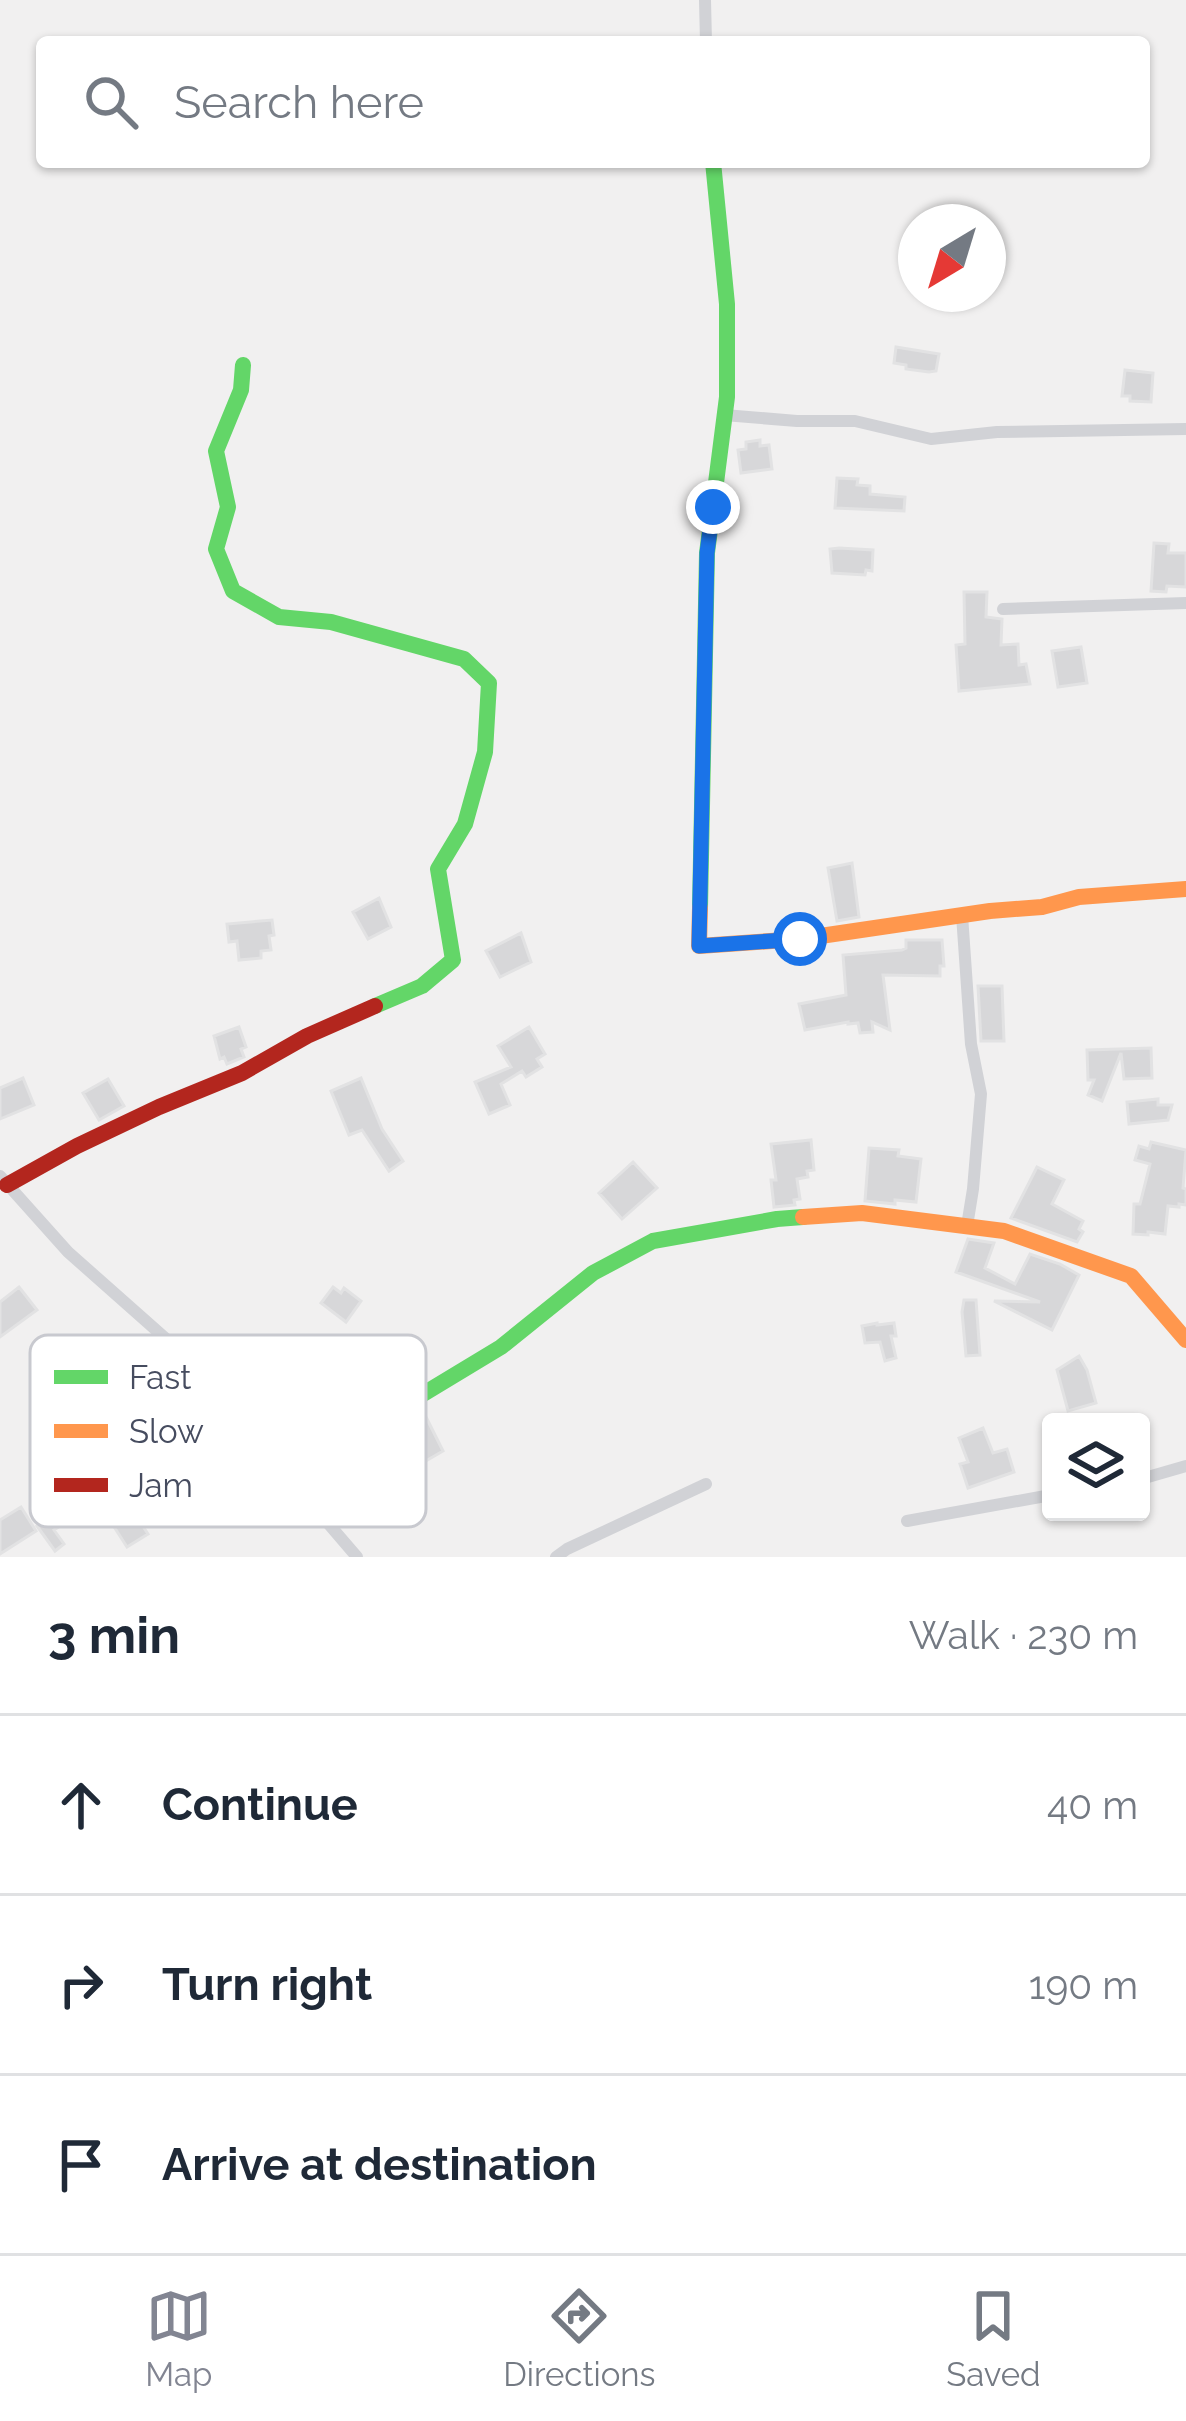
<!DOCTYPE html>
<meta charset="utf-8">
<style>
:root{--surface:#fff;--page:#f6f6f7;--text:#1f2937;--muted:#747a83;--line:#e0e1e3;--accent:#828592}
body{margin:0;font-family:Raleway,sans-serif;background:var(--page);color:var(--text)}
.controls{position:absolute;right:36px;bottom:36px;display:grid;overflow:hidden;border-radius:12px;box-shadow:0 3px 9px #0004}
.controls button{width:108px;height:108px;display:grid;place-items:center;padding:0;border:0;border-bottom:3px solid var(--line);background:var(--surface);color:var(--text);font:60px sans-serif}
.compass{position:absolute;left:898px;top:204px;width:108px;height:108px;border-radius:50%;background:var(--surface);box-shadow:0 3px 9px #0004;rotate:218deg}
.stop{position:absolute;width:36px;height:36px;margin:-27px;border:9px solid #1a73e8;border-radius:50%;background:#fff}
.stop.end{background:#1a73e8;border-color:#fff;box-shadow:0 3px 12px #0008}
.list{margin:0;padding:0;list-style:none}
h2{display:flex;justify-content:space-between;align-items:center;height:156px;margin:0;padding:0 48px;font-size:51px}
h2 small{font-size:39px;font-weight:400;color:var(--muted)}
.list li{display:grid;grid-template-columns:78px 1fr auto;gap:36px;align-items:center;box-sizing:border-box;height:180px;padding:0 48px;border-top:3px solid var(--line)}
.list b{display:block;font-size:45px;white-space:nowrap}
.list em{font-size:39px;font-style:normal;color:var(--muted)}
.icon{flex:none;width:66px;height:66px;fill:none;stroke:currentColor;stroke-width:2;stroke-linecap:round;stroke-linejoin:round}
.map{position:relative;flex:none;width:1186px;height:1557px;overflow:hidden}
.search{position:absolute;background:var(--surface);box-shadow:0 3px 9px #0004;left:36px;right:36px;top:36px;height:132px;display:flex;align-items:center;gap:30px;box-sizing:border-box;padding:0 42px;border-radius:12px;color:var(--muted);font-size:45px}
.sheet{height:696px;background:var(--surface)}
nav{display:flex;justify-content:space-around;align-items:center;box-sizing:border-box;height:168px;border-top:3px solid var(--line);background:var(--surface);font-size:33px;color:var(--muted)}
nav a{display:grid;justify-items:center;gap:6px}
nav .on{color:var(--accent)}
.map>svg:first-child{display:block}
.building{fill:#d7d7d9;stroke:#e2e2e3;stroke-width:3}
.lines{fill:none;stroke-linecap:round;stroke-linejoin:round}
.street{stroke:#d1d2d6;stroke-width:12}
.fast{stroke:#63d668;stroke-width:16}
.slow{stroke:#ff974d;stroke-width:16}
.jam{stroke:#b3261e;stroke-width:16}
.route{stroke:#1a73e8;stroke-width:15}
.key{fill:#fff;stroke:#c8c9cf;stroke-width:3}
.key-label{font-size:33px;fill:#464c5f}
</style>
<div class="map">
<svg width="1186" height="1557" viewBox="0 0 1186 1557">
<rect width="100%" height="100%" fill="#f1f0f0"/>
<!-- building -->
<path class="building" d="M896 347 939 354 936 371 929 372 906 369V365L894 363Z
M1125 370 1153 373 1151 402 1130 401V396H1122Z
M760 440V446L769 445 772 469 741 473 738 450 746 449V442Z
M837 478 858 479 857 485 870 486V494L905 497 904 511 835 508Z
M1154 543 1169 544 1168 553H1186V587L1167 586 1166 592 1151 591Z
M839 548 873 550 872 571 866 570 865 575 832 573 830 549Z
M964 592H987L986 617 1002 619 1001 645 1018 644 1019 665 1026 664 1030 684 959 691 956 645 965 644Z
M1081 647 1087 683 1058 687 1052 651Z
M852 863 859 917 837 921 828 868Z
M379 898 391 927 368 939 353 912Z
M272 920 274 935 269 936 271 950 261 951V958L239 960 237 941 229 942 227 924Z
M521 933 531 962 500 977 486 951Z
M906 940H942L944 966H940V976L883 975 890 1030 872 1022 873 1032 860 1033 858 1023 848 1024V1022L805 1030 799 1004 846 995 843 955 902 950 906 948Z
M978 986H1002L1004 1041H981Z
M239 1027 246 1047 241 1049 244 1057 227 1064 224 1057 220 1059 214 1036Z
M529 1027 545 1054 537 1059 542 1067 526 1077 522 1071 501 1084 510 1105 489 1114 475 1082 511 1067 498 1046Z
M1151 1048 1152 1078 1124 1079 1121 1053 1102 1101 1088 1095 1094 1080H1088L1087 1050Z
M23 1078 34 1105 0 1119V1088Z
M361 1078 382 1129 403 1161 389 1171 362 1130 349 1135 331 1091Z
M108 1079 124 1106 99 1120 83 1093Z
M1158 1099V1105H1172L1168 1120 1129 1124 1127 1102Z
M811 1140 814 1170 807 1171 808 1177 797 1179 800 1199 794 1200 795 1205 774 1207 771 1180H776L771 1144Z
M1151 1142 1186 1150 1183 1188 1186 1189V1205L1179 1204V1207L1168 1206 1165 1234 1148 1232V1235L1133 1234 1134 1204H1140L1150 1164 1135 1160 1139 1146 1149 1149Z
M869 1148 899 1150 898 1156 921 1159 916 1202 895 1200V1204L865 1201Z
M633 1162 657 1188 622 1219 599 1193Z
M1037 1167 1064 1180 1052 1204 1083 1221 1079 1229 1083 1232 1077 1242 1011 1218Z
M968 1239 994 1243 985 1268 1015 1284 1030 1254 1060 1264 1079 1275 1052 1330 994 1301 1040 1302 956 1272Z
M19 1287 37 1310 0 1337V1302Z
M333 1287 341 1293 344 1288 361 1301 346 1322 321 1303Z
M964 1300H976L980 1355 966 1356 962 1312Z
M877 1323V1325L894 1323 896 1336H891L896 1358 885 1361 880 1342 865 1343 862 1326Z
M1079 1356 1087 1370 1096 1403 1068 1411 1057 1370Z
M425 1415 443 1451 412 1469 414 1471 389 1488 375 1469 402 1449 400 1445 414 1436 408 1424Z
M983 1428 993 1453 1007 1449 1014 1472 968 1488 960 1464 968 1462 959 1438Z
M110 1476 148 1534 127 1547 102 1508 92 1517 84 1510 54 1530 64 1544 55 1551 37 1526Z
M21 1507 36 1531 0 1554V1520Z"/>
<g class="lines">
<!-- street -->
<path class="street" d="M705 0 706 42
M724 415 797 421H855L931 439 997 432 1186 429
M1003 609 1186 603
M962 915 971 1044 981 1094 973 1189 967 1226
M0 1176 68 1252 182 1353 357 1557
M1141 1479 1186 1466
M907 1521 1051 1495
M556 1557 567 1549 706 1484"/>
<!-- fast -->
<path class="fast" d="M243 365 241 390 216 451 228 507 216 549 233 591 279 617 331 622 464 659 489 683 485 752 465 824 438 869 453 960 422 986 375 1006
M700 908 707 553 727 397V304L713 162
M290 1481 362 1431 501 1347 593 1273 653 1241 777 1219 803 1217"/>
<!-- slow -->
<path class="slow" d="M700 908 699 946 800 939 990 911 1042 907 1079 897 1186 889
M803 1217 862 1213 1004 1231 1131 1276 1186 1340"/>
<!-- jam -->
<path class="jam" d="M7 1185 77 1146 159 1107 242 1073 307 1036 375 1006"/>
</g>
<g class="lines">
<!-- route -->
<path class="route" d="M713 507 707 553 699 946 800 939"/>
</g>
<!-- legend -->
<rect x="30" y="1335" width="396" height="192" rx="18" class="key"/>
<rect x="54" y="1370" width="54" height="14" fill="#63d668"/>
<rect x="54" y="1424" width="54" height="14" fill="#ff974d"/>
<rect x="54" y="1478" width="54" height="14" fill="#b3261e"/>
<g class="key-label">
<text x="129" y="1389">Fast</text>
<text x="129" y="1443">Slow</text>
<text x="129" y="1497">Jam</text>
</g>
</svg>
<div class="controls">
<button><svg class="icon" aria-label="layers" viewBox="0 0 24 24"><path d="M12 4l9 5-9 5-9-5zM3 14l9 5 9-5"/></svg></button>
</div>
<svg class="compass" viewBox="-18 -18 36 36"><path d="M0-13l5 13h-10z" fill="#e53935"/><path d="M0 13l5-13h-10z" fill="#747a83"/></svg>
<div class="stop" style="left:800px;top:939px"></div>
<div class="stop end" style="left:713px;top:507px"></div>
<div class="search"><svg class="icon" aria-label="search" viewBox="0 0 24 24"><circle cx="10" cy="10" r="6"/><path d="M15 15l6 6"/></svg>Search here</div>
</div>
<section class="sheet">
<h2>3 min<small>Walk · 230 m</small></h2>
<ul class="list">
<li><svg class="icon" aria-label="ahead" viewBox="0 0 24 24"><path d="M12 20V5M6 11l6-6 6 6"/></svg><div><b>Continue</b></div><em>40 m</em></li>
<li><svg class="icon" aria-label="right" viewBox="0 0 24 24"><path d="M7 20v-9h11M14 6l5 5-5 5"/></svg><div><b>Turn right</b></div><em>190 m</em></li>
<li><svg class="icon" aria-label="arrive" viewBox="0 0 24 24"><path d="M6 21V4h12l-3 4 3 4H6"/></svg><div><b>Arrive at destination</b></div></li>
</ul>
</section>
<nav>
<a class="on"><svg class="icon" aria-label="map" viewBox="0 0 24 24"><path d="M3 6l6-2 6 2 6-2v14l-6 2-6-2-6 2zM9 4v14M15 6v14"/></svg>Map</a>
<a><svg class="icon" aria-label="directions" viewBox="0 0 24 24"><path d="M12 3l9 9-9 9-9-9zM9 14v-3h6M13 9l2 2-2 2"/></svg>Directions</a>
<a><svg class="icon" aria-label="saved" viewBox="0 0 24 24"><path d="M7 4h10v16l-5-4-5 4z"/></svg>Saved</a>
</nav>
